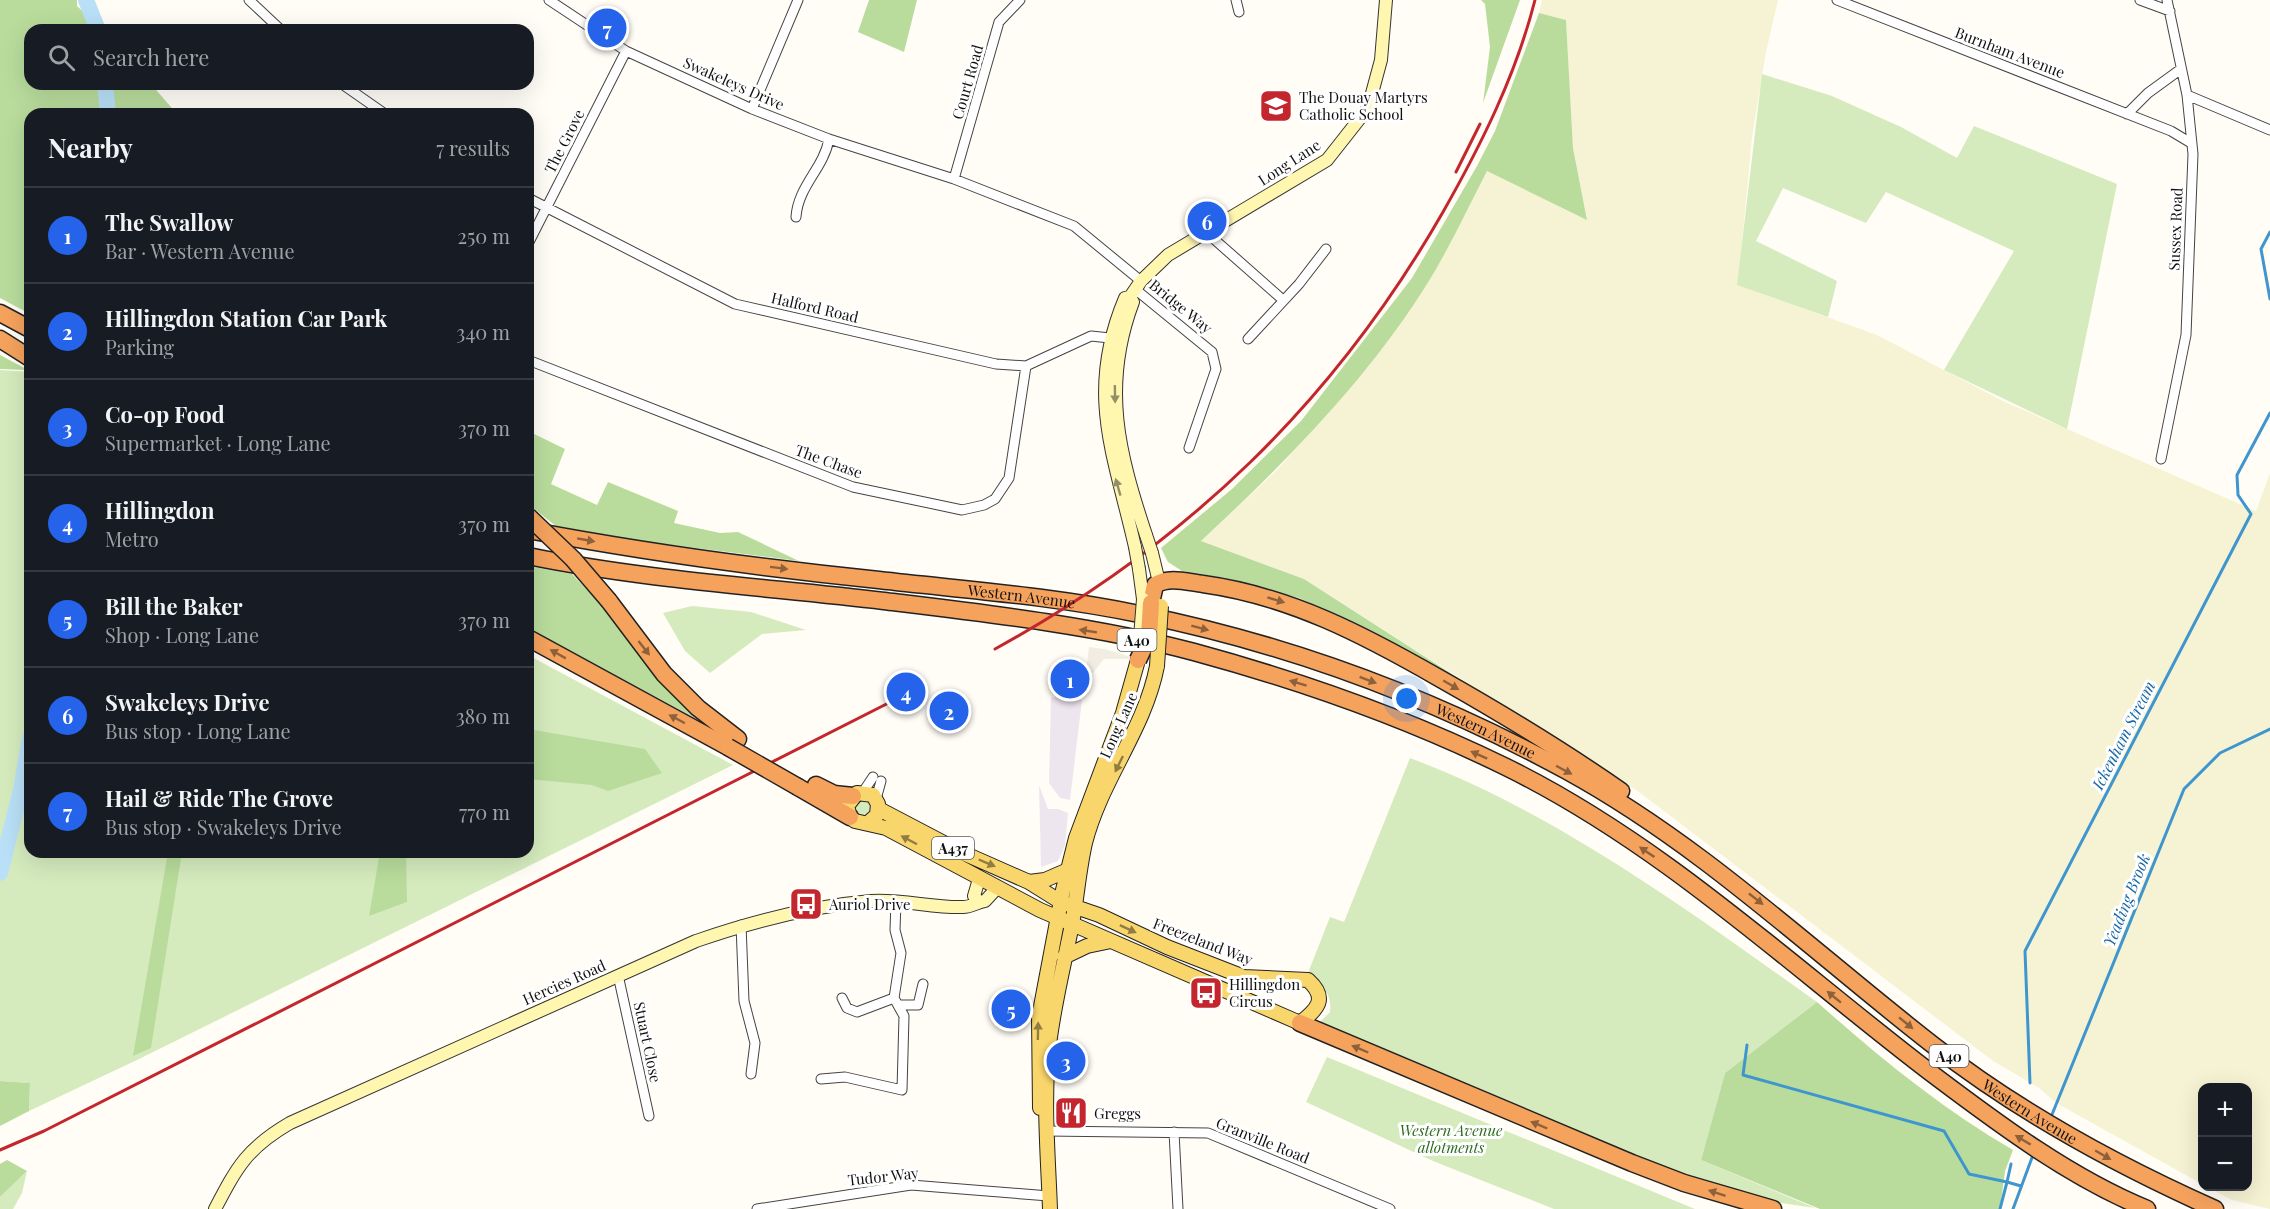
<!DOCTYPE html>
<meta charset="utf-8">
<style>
:root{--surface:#171b24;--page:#20242c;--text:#f1f3f6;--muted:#9ea1a6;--line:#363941;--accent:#2563eb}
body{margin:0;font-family:"Playfair Display",serif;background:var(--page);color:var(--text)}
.controls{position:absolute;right:18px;bottom:18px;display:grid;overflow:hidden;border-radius:12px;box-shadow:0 6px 24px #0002}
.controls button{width:54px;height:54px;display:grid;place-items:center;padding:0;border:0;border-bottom:2px solid var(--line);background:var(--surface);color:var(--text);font:30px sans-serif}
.you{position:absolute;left:1407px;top:699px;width:21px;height:21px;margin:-15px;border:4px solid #fff;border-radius:50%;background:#1a73e8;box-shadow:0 0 0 9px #1a73e833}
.badge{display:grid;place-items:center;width:39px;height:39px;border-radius:50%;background:var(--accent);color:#fff;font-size:20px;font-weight:700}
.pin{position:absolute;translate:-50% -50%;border:3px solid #fff;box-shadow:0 2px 6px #0006}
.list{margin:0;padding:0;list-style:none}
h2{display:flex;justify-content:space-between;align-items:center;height:78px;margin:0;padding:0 24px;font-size:26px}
h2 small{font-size:20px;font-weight:400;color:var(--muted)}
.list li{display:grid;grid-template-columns:39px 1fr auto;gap:18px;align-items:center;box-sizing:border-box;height:96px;padding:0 24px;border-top:2px solid var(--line)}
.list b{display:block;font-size:22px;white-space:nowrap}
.list p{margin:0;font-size:20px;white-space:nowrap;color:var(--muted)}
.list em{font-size:20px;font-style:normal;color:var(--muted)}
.icon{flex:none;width:33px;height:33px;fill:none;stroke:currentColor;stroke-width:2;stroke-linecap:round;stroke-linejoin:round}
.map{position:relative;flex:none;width:2270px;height:1209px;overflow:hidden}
.search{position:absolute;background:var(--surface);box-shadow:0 6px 24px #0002;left:24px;top:24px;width:510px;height:66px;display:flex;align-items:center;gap:15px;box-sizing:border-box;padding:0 21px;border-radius:18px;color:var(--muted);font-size:22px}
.panel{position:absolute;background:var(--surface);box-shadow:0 6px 24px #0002;left:24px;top:108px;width:510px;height:750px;border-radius:18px}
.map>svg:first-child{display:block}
.industrial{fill:#eee6ef}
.farmland{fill:#f6f3d4}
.green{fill:#d5ebbd}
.forest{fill:#b9dc9c}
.plaza{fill:#f1ede2}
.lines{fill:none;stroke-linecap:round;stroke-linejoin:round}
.stream{stroke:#3f96cf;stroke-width:3}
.river{stroke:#b9e0f7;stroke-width:16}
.street-casing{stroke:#444;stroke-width:11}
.secondary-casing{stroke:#333;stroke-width:14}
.primary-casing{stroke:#222;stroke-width:16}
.highway-casing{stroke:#222;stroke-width:19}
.street{stroke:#fff;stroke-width:9}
.secondary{stroke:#fff6b0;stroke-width:12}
.primary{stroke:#f9d66b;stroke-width:14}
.highway{stroke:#f5a25d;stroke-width:16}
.rail{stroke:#c4262e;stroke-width:3}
.secondary-bridge-casing{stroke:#333;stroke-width:14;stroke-linecap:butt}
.primary-bridge-casing{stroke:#222;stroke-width:16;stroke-linecap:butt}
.highway-bridge-casing{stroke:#222;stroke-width:19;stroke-linecap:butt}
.secondary-bridge{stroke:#fff6b0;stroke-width:12}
.primary-bridge{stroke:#f9d66b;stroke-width:14}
.highway-bridge{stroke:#f5a25d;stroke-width:16}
.oneway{fill:#948f68}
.oneway2{fill:#8e613b}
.oneway3{fill:#917d42}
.labels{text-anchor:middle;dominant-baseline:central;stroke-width:6;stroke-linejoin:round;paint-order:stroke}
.shield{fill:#fff;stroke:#585858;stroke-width:1.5}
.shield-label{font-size:14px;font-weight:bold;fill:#111}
.street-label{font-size:15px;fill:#111;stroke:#fff}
.poi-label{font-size:15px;fill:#111;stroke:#fff;text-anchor:start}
.park-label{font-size:15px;font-style:italic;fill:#2f6b1f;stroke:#fff}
.water-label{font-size:16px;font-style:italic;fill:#1768a6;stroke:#fff}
</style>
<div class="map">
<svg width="2270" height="1209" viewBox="0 0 2270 1209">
<rect width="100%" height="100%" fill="#fffdf5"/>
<!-- industrial -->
<path class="industrial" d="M1051 697 1082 700 1070 800 1060 798 1049 783Z
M1039 785 1048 809H1058L1068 813 1065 845 1058 861 1041 867Z"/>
<!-- farmland -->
<path class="farmland" d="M1542 0H1778L1766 52 1752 137 1738 285 1877 335 2005 402 2256 511 2270 473V1209L2232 1200 2208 1187 2248 1186V1088H2202V1184L2056 1103 2039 1088 1993 1061 1639 792 1304 579 1201 541 1277 470 1367 368 1432 276 1487 170 1587 219 1573 148 1566 20 1539 13Z"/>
<!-- green -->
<path class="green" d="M1762 74 1832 96 1901 127 1957 158 1974 126 2117 184 2067 429 1944 370 2014 251 1886 192 1866 223 1783 188 1756 241 1837 281 1828 317 1737 285Z
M0 370 30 372V628C23 638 28 651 30 662V852H528V655L733 765 139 1059 29 1111 30 1083 0 1081Z
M692 606 751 612 806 630 762 634 710 673 685 651 663 613Z
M1410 758C1557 813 1689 911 1817 1002L1725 1073 1701 1160 1815 1208 1762 1200 1686 1176 1317 1025 1330 1012C1332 991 1322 986 1308 973L1330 917 1344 922Z
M855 808a8 8 0 1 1 16 0a8 8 0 1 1-16 0Z
M1327 1057 1695 1209H1554L1433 1161 1306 1102Z
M27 1171 22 1193 13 1209H0V1197Z"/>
<!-- forest -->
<path class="forest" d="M0 0H77V6L103 30H30V84H151L177 114H30V314L0 298Z
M869 0H917L904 52 858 32Z
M1481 0H1520L1483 103 1490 47 1485 4Z
M1539 13 1566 20 1573 148 1587 220 1487 171C1469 206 1452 242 1432 276 1371 376 1287 461 1201 541L1304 579 1508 710 1367 629 1299 598 1225 578 1182 571 1168 562 1161 548 1232 489 1301 421 1412 278 1477 166 1495 131Z
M0 355 28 370 0 369Z
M528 431 565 449 551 484 597 505 608 482 678 511 674 523 720 533 738 532 799 561 640 541 556 526 528 504Z
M528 566 572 574 607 611 639 656 697 719 528 628Z
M528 729 645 749 662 773 608 791 592 785 528 779Z
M168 852H182L151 1048 133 1056Z
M380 852H406L407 902 369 916Z
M1817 1002C1879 1057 1942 1109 2013 1150L2005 1171 2000 1209H1820L1701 1160 1725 1073Z
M0 1081 30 1083 29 1111 0 1126Z
M7 1160 27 1171 0 1197V1164Z"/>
<!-- plaza -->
<path class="plaza" d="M1089 647 1104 649 1131 657 1130 659H1104L1092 674 1086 673Z"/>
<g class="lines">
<!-- stream -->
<path class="stream" d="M2270 232 2261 249 2270 299
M1747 1045 1743 1075 1944 1131 1969 1174 2007 1182 2000 1209
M2030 1083 2025 951 2251 514 2238 495 2237 475 2270 413
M2051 1117 2184 789 2220 753 2270 729
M2011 1164 2007 1182 2021 1186
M2013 1209 2033 1155"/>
<!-- river -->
<path class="river" d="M86 0 98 30
M105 84 108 114
M0 873 21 790 30 737"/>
<defs>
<path id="street" d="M249 0 281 30
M549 0 626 51 752 109 829 139 954 179 1074 226 1141 281
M1236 0 1239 12
M1837 0 2171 131 2191 143
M2140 0 2170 11
M342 84 385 114
M2187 95 2270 130
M752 109 798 0
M2127 114 2148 93 2181 69
M954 179 999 22 1020 0
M528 198 735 304 996 364 1026 366 1091 336 1110 338
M796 217C798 186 824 168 829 139
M1206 232 1283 300
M528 244 626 51
M1135 289 1212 352 1216 369 1189 448
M1248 339 1299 284 1326 249
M528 360 853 487 962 510 984 505 995 499 1009 478 1026 366
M2161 459 2186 335 2193 154 2187 95 2167 0
M863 792 873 777
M876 799 881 781
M741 925 744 1001 755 1043 751 1074
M618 975 649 1116
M842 998 847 1008 857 1012 894 998
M899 1005H918L923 984
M821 1079 845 1077 902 1090 904 1016 894 998 901 953 895 930 896 901
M1046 1131 1208 1133 1390 1209
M1174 1132 1178 1209
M757 1209 911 1185 1049 1196"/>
<path id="secondary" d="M1130 297 1133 302C1101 387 1119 453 1146 535
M1135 547C1114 454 1085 393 1125 298L1130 297 1141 281 1168 255 1327 160 1368 108 1381 60 1386 0
M1152 553 1159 582
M1139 569 1143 599
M978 901 974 896 979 879
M215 1209C237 1167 247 1148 290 1123L696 941C751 922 812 906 871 901 902 899 933 908 963 907 972 907 977 902 985 901L997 888"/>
<path id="primary" d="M868 823 877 815 878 804 873 795 857 793 847 806 850 817 855 821 886 828 1040 910 1300 1023C1318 1009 1328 998 1308 980L1244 977 1167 947 1099 915 1061 902 1029 882 961 852 879 809
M1029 882 1045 880 1068 870
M1064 957 1087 946 1111 941
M1040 1108 1039 1017 1063 890 1076 838 1123 713 1138 660
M1050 1209C1048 1155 1043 1099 1049 1045 1054 1003 1064 965 1072 924 1077 897 1079 869 1085 843 1101 780 1145 729 1157 666"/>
<g id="highway">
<path d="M0 313 30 329"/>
<path d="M0 339 30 358"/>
<path id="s1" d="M528 530C644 552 762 568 879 580 966 590 1053 596 1139 614 1288 644 1433 698 1567 771 1702 845 1812 951 1933 1045 2019 1112 2116 1165 2215 1209"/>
<path d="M528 556C645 580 766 587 884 601 984 613 1098 626 1194 652 1301 681 1406 718 1506 767 1665 845 1794 969 1935 1076 2000 1125 2071 1178 2147 1209"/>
<path d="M609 601 664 674 698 708 738 739"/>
<path d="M1151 603 1155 585C1169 576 1187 582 1203 584 1290 596 1364 635 1439 678 1501 713 1562 750 1621 791"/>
<path d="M528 638 728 747"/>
<path d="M816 785 834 794 853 796"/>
<path d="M798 787 850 817"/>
<path d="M1300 1023 1632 1163 1684 1183 1773 1209"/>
</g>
</defs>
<!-- street casing -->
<use href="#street" class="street-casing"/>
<!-- secondary casing -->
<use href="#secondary" class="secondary-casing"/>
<!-- primary casing -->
<use href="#primary" class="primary-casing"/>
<!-- highway casing -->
<use href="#highway" class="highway-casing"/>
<!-- street -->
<use href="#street" class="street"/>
<!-- secondary -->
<use href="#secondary" class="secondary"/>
<!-- primary -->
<use href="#primary" class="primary"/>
<!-- highway -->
<use href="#highway" class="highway"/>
<!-- rail -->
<path class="rail" d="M1456 172 1480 124
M995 649C1188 543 1334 402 1443 212 1481 145 1516 75 1535 0
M0 1150 44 1131 922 686"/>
<defs>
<path id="secondary-bridge" d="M1146 535 1152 553
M1135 547 1139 569
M1139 650 1143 599"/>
<path id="primary-bridge" d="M1157 666 1161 606"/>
<path id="highway-bridge" d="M528 516 573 559 609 601
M1138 660 1149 636 1151 603
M728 747 798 787"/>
</defs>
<!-- secondary-bridge casing -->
<use href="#secondary-bridge" class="secondary-bridge-casing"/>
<!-- primary-bridge casing -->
<use href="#primary-bridge" class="primary-bridge-casing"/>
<!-- highway-bridge casing -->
<use href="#highway-bridge" class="highway-bridge-casing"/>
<!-- secondary-bridge -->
<use href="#secondary-bridge" class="secondary-bridge"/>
<!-- primary-bridge -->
<use href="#primary-bridge" class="primary-bridge"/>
<!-- highway-bridge -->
<use href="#highway-bridge" class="highway-bridge"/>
</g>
<!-- one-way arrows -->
<defs><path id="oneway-solid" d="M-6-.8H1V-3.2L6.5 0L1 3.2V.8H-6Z" transform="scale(1.5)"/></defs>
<g class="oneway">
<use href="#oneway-solid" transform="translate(1115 394) rotate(89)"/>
<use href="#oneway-solid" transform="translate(1118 487) rotate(-106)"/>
</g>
<g class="oneway2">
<use href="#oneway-solid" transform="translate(586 540) rotate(10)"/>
<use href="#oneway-solid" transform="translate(779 568) rotate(7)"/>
<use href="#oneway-solid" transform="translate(1276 600) rotate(17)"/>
<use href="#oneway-solid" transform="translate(1200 628) rotate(15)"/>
<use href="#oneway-solid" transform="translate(1088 631) rotate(-171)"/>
<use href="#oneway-solid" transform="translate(644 648) rotate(52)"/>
<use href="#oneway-solid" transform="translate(558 654) rotate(-151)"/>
<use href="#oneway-solid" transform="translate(1368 680) rotate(21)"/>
<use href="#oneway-solid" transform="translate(1298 683) rotate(-163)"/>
<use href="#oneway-solid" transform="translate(1451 685) rotate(30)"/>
<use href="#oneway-solid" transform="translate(677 719) rotate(-152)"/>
<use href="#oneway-solid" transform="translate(1479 755) rotate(-156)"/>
<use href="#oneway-solid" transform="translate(1564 770) rotate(28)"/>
<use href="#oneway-solid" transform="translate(1647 852) rotate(-146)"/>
<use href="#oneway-solid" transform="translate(1756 899) rotate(38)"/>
<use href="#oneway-solid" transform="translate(1834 997) rotate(-141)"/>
<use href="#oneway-solid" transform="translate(1906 1023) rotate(39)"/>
<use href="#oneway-solid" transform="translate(1360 1049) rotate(-157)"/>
<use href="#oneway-solid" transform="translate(1539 1125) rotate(-157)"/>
<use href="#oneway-solid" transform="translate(2023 1140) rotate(-149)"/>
<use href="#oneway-solid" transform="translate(2103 1155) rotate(30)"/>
<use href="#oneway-solid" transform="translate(1717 1193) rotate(-162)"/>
</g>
<g class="oneway3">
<use href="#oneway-solid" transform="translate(1119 764) rotate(116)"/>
<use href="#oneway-solid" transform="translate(909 840) rotate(-152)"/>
<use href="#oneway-solid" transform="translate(987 863) rotate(23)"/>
<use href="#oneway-solid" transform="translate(1128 929) rotate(25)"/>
<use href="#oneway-solid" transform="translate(1038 1031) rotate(-89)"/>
</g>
<!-- icons -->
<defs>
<symbol id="school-square" viewBox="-11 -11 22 22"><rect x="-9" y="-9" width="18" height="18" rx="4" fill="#c4262e" stroke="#fff"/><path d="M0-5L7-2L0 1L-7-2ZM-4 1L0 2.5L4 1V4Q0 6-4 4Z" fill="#fff"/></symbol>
<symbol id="bus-square" viewBox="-11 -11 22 22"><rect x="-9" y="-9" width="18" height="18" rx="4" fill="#c4262e" stroke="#fff"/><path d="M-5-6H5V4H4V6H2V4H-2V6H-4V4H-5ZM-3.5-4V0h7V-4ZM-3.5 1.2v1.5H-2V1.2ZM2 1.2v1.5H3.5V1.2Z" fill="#fff"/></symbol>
<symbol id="restaurant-square" viewBox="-11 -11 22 22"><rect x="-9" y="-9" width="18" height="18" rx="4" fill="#c4262e" stroke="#fff"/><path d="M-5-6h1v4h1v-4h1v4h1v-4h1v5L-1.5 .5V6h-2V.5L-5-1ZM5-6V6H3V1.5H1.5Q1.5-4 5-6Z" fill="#fff"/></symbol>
</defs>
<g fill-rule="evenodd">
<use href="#school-square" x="1257" y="87" width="38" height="38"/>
<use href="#bus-square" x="787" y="885" width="38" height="38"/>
<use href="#bus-square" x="1187" y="974" width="38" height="38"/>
<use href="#restaurant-square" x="1052" y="1094" width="38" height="38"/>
</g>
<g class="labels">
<!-- shield labels -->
<g class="shield">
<rect x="1117.5" y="629" width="39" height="22" rx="4.5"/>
<rect x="932" y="837" width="42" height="22" rx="4.5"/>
<rect x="1929.5" y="1045" width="39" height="22" rx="4.5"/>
</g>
<g class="shield-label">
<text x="1137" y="640">A40</text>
<text x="953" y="848">A437</text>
<text x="1949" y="1056">A40</text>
</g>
<!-- street labels -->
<g class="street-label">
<text transform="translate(2010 52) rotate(21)">Burnham Avenue</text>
<text transform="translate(967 82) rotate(-74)">Court Road</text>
<text transform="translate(734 83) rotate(24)">Swakeleys Drive</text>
<text transform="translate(564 141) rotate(-63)">The Grove</text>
<text transform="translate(1289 162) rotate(-33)">Long Lane</text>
<text transform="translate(2175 229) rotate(-88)">Sussex Road</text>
<text transform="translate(1181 306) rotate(39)">Bridge Way</text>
<text transform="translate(815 307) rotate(13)">Halford Road</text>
<text transform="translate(829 461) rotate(20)">The Chase</text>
<text stroke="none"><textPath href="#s1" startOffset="498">Western Avenue</textPath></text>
<text transform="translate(1118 725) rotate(-66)">Long Lane</text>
<text stroke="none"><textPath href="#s1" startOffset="984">Western Avenue</textPath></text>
<text transform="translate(1203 941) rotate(21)">Freezeland Way</text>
<text transform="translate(564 982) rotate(-24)">Hercies Road</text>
<text transform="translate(648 1042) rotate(78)">Stuart Close</text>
<text stroke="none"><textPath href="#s1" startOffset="1650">Western Avenue</textPath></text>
<text transform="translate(1263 1140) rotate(22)">Granville Road</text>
<text transform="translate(883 1176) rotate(-6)">Tudor Way</text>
</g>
<!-- poi labels -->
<g class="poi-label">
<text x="1299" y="97">The Douay Martyrs<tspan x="1299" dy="17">Catholic School</tspan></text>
<text x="829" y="904">Auriol Drive</text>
<text x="1229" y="984">Hillingdon<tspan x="1229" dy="17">Circus</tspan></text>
<text x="1094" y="1113">Greggs</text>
</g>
<!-- park labels -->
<g class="park-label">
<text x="1451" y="1130">Western Avenue<tspan x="1451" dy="17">allotments</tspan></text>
</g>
<!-- water labels -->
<g class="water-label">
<text transform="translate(2123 735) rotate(-63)">Ickenham Stream</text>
<text transform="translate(2126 900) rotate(-68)">Yeading Brook</text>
</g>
</g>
</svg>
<div class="controls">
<button>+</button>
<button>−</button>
</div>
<div class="you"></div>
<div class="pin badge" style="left:1070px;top:679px">1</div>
<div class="pin badge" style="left:949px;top:711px">2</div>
<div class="pin badge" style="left:1066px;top:1061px">3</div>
<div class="pin badge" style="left:906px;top:692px">4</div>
<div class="pin badge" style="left:1011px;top:1009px">5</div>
<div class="pin badge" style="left:1207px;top:221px">6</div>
<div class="pin badge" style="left:607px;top:28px">7</div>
<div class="search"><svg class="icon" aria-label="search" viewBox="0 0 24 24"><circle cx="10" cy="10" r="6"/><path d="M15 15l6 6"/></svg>Search here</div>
<section class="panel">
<h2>Nearby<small>7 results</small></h2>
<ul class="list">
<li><span class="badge">1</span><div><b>The Swallow</b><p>Bar · Western Avenue</p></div><em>250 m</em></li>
<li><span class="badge">2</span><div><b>Hillingdon Station Car Park</b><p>Parking</p></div><em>340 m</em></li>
<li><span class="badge">3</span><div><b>Co-op Food</b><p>Supermarket · Long Lane</p></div><em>370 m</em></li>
<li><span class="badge">4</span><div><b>Hillingdon</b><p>Metro</p></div><em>370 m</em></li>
<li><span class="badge">5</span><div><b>Bill the Baker</b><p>Shop · Long Lane</p></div><em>370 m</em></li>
<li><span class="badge">6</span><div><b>Swakeleys Drive</b><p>Bus stop · Long Lane</p></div><em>380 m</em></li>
<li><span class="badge">7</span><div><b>Hail &amp; Ride The Grove</b><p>Bus stop · Swakeleys Drive</p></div><em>770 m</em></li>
</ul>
</section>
</div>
